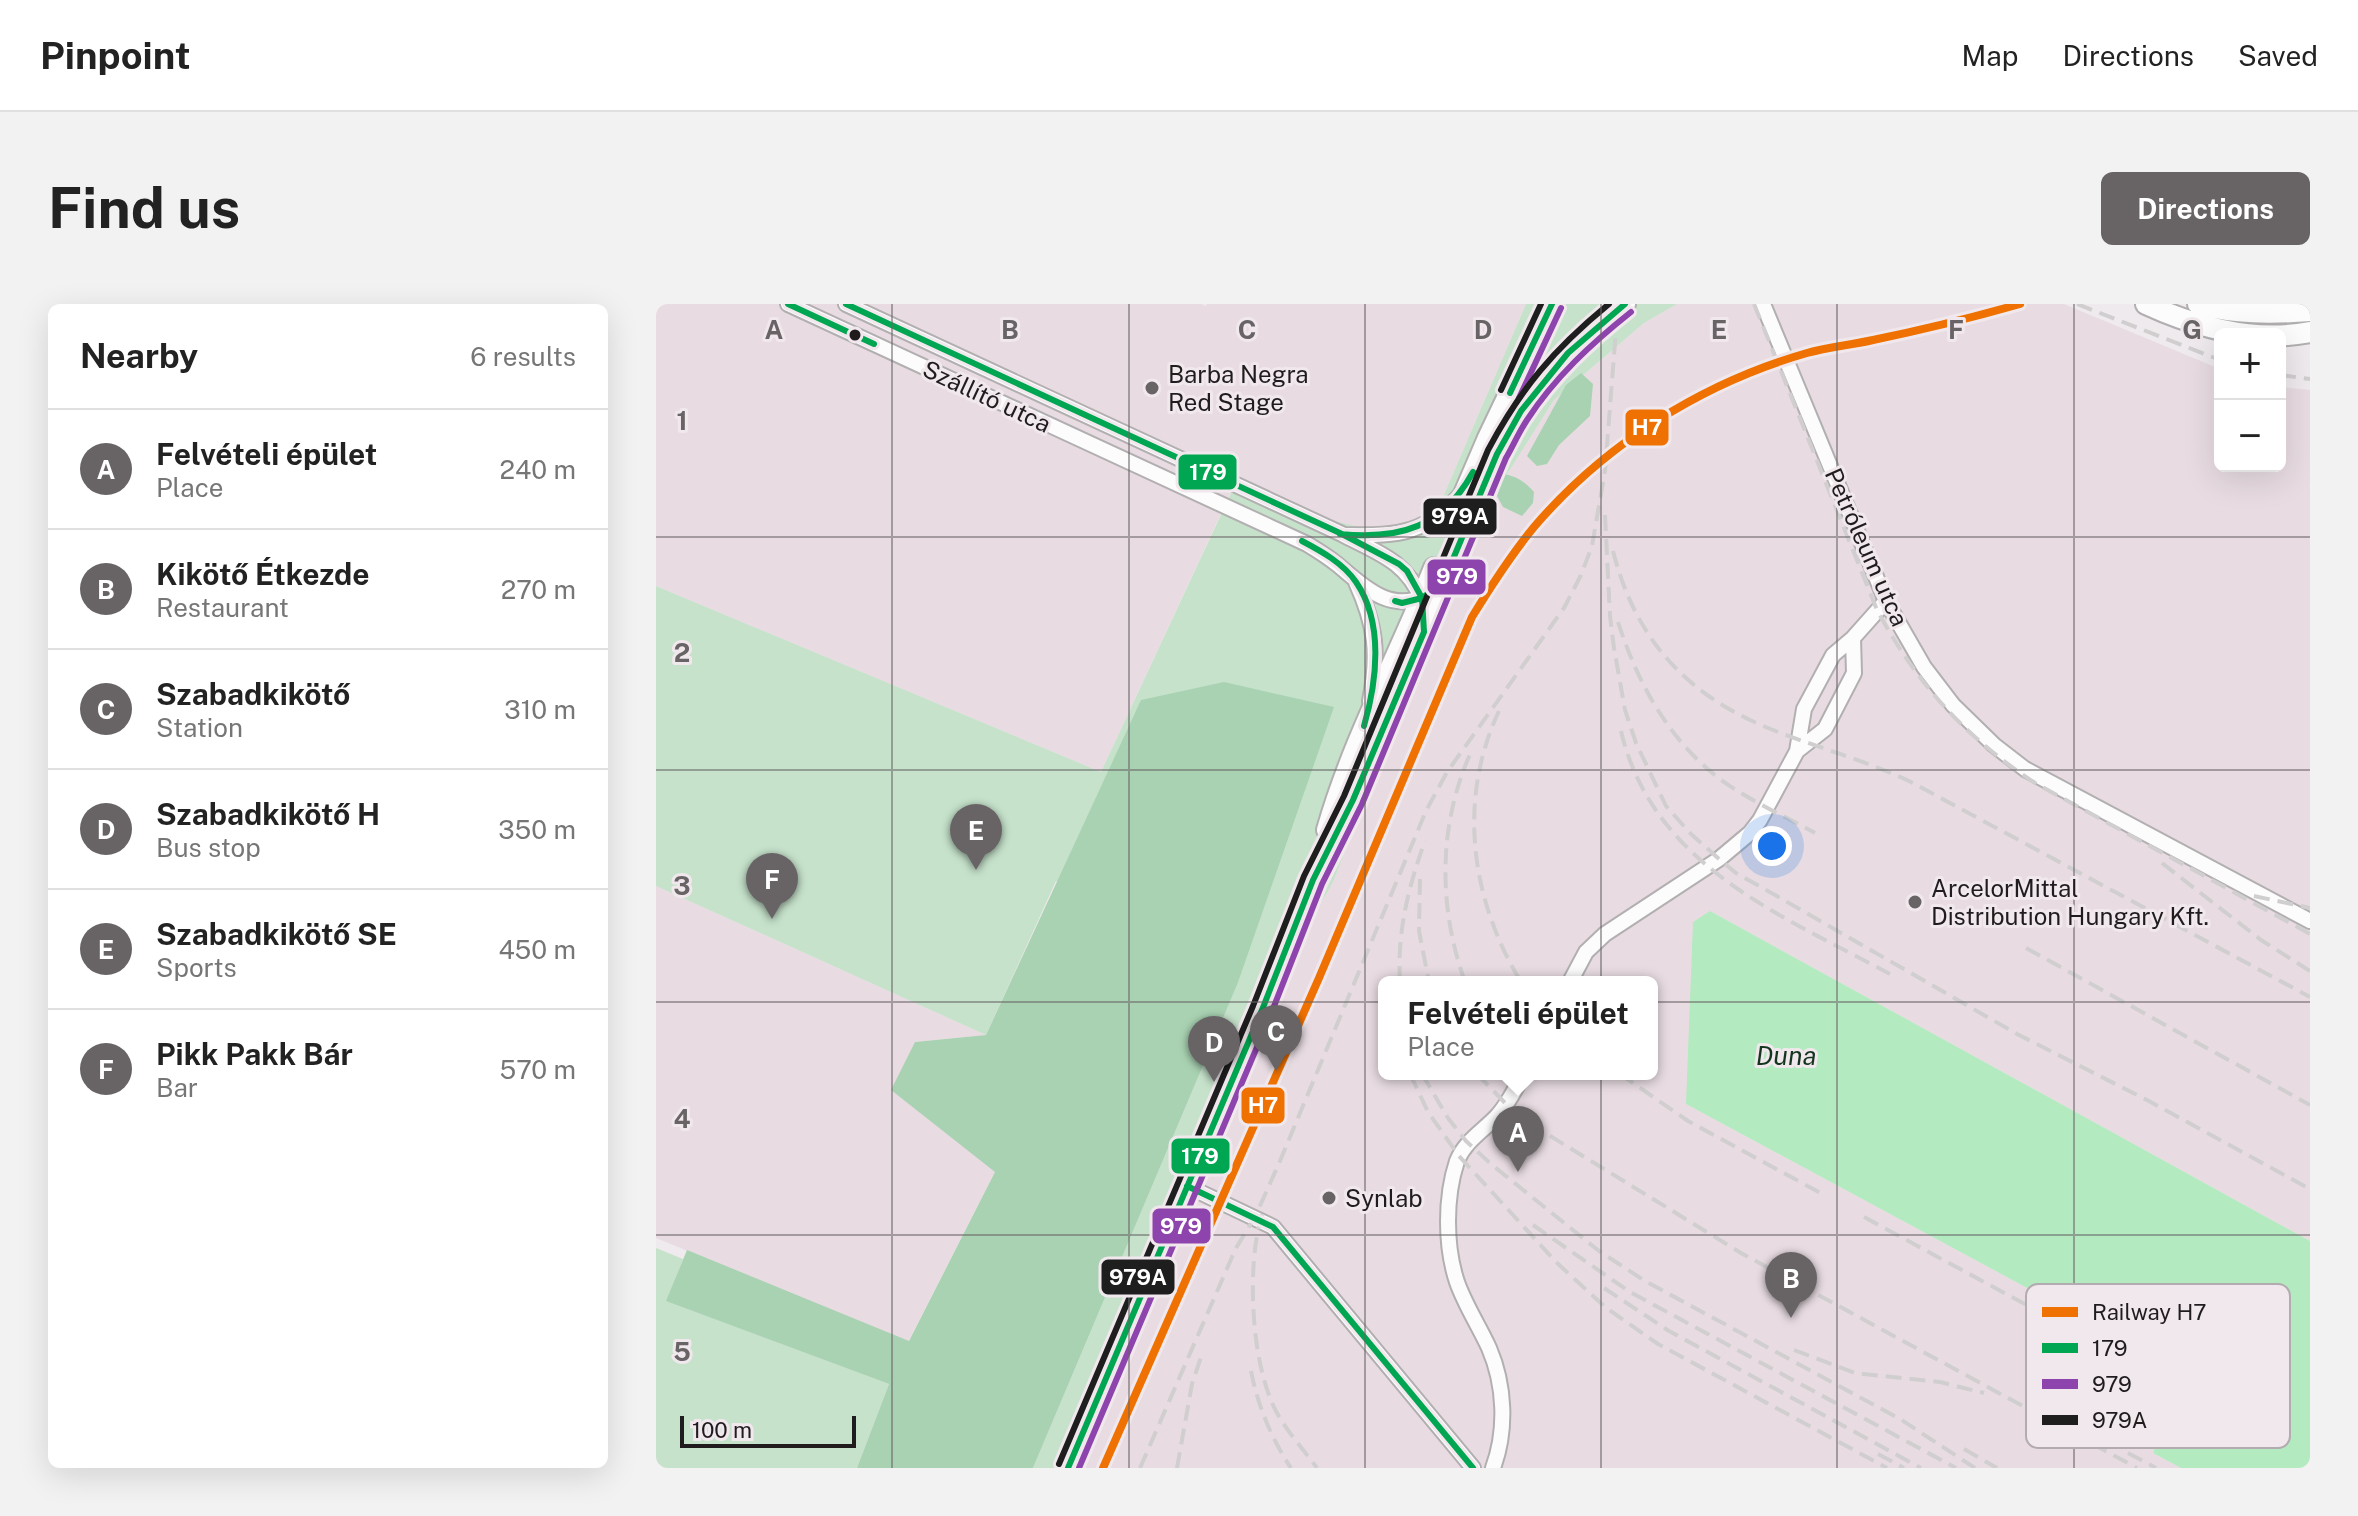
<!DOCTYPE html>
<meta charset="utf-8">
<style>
:root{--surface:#fff;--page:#f2f2f2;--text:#222;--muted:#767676;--line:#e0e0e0;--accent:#686466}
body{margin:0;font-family:"Public Sans",sans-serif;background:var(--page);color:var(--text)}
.controls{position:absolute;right:24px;top:24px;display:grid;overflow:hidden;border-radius:12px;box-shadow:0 8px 32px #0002}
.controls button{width:72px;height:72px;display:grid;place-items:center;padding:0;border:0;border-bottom:2px solid var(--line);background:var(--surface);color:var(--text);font:40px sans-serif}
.scale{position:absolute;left:24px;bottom:20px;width:176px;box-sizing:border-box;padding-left:8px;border:4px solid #201c1e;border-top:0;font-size:22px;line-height:28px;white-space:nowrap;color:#201c1e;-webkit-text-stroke:6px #f1e8ed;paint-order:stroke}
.you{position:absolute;left:1116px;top:542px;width:28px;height:28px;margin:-20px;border:6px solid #fff;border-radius:50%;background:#1a73e8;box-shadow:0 0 0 12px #1a73e833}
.badge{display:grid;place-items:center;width:52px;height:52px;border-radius:50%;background:var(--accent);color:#fff;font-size:26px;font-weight:700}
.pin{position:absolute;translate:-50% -66px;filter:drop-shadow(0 2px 4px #0008)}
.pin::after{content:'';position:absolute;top:42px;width:28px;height:24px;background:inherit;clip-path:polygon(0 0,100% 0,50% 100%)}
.popup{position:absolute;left:722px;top:672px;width:280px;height:104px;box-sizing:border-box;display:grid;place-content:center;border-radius:12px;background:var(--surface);filter:drop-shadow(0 2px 6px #0005);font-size:26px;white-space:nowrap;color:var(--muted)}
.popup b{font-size:30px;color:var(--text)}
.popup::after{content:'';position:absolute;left:50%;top:100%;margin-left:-16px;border:16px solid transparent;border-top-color:var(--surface)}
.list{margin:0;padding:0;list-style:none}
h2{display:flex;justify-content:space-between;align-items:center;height:104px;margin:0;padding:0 32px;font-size:34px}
h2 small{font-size:26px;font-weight:400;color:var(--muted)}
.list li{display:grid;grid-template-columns:52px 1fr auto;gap:24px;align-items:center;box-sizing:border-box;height:120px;padding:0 32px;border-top:2px solid var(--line)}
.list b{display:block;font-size:30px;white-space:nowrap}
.list p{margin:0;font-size:26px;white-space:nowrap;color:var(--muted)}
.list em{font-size:26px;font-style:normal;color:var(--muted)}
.map{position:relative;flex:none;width:1654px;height:1164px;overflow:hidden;border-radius:12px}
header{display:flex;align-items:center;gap:48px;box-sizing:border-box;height:112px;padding:0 40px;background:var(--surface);border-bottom:2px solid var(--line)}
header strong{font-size:38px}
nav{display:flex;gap:44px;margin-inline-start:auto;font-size:28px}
.intro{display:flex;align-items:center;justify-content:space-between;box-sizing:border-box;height:192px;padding:0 48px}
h1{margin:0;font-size:56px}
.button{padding:20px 36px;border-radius:12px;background:var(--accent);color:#fff;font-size:28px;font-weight:700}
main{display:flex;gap:48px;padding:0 48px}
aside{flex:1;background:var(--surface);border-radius:12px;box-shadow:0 8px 32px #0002}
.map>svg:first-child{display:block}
.built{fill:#e8dce2;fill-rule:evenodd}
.green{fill:#c6e2cb}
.forest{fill:#a9d2b2}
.water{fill:#b4eac0}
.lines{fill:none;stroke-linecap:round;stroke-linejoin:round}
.minor-casing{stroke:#b2afb1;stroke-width:18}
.secondary-casing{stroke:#b2afb1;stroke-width:24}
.minor{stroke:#fdfcfc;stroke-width:14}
.secondary{stroke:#fdfcfc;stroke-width:20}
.rail{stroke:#d0cece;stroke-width:4;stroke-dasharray:16 8;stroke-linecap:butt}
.bus-1-casing{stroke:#f1e8ed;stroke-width:12}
.bus-2-casing{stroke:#f1e8ed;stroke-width:12}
.bus-3-casing{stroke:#f1e8ed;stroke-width:12}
.bus-1{stroke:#00a651;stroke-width:6}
.bus-2{stroke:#8e44ad;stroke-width:6}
.bus-3{stroke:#1e1e1e;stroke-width:6}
.rail-1-casing{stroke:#f1e8ed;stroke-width:14}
.rail-1{stroke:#ee7101;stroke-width:8}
.grid{fill:none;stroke:#686466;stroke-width:2;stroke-opacity:0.55}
.bus-dot{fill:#201c1e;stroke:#f1e8ed;stroke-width:3}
.poi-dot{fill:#686466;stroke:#f1e8ed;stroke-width:3}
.labels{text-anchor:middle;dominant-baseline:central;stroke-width:6;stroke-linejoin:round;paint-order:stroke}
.poi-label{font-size:24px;fill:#201c1e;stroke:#f1e8ed;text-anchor:start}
.street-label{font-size:24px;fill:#201c1e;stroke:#f1e8ed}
.water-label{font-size:26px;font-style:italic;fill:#15361e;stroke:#f1e8ed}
.key{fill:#f1e8ed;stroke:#b2abaf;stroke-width:2}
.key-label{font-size:22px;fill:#201c1e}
.grid-label{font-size:26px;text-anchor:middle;font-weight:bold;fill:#686466;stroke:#f1e8ed;stroke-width:6;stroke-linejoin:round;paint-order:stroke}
.line-badge{stroke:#f1e8ed;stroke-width:3}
.badge-label{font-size:22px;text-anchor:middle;font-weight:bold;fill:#fff}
</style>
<header>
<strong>Pinpoint</strong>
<nav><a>Map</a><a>Directions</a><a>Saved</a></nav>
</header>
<div class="intro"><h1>Find us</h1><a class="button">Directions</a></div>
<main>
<aside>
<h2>Nearby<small>6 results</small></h2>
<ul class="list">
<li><span class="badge">A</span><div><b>Felvételi épület</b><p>Place</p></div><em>240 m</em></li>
<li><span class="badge">B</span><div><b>Kikötő Étkezde</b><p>Restaurant</p></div><em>270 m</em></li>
<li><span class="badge">C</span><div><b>Szabadkikötő</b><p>Station</p></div><em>310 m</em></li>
<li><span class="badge">D</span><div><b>Szabadkikötő H</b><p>Bus stop</p></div><em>350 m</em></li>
<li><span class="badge">E</span><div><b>Szabadkikötő SE</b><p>Sports</p></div><em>450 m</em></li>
<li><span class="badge">F</span><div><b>Pikk Pakk Bár</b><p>Bar</p></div><em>570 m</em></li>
</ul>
</aside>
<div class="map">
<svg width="1654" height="1164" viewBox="0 0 1654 1164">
<rect width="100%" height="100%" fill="#efeaed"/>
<!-- built -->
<path class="built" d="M0 0H545L550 2 551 0H870L787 193 773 209 753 218 731 224H711L686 221 581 175 445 468 0 282Z
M1021 0H1408L1564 65V162H1624V83L1654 86V937L1054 607 1030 800 1525 1067 1497 1149 1525 1164H412L606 706 678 576 698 523 779 333 831 202 898 96 988 19ZM728 678H996V770H728Z
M0 582 330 731 259 738 339 868 252 1038 0 934Z"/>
<!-- green -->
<path class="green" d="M870 0H1021L988 19 898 96 831 202 779 333 698 523 678 576 606 706 412 1164H377L581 681 400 577 330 731 0 582V282L445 468 582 174C646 203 728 259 787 193Z
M0 944 27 955 11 997 233 1080 201 1164H0Z"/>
<!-- forest -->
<path class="forest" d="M925 69 937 80 934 112 903 141 891 160 881 162 871 152 910 81Z
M847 170C861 172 869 178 878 188L877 199 866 212 847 203 841 192Z
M568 378 678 403 581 681 377 1164H201L233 1080 10 997 31 946 253 1037 339 868 235 786 259 738 330 731 485 396Z"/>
<!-- water -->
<path class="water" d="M1054 607 1654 937V1164H1525L1497 1149 1525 1067 1030 800 1037 618Z"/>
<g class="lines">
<defs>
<path id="minor" d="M132 0 651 240C661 246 672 253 682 261 708 283 735 310 771 291
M190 0 686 230C720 248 751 257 766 296
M1107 0 1230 297 1268 363 1297 401 1338 441 1369 465 1654 617
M690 231C745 232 770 230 807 188
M700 278C720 322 723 350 714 397
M1141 447 1169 425 1198 369 1197 334
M914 678 930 648 949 630 1063 555 1094 529 1104 516 1141 447 1148 405 1177 351 1197 334 1230 297
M531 882 617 923 817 1164
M837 1164C851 1126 849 1081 833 1044 823 1022 809 1001 801 978 789 942 789 893 801 857 809 837 827 827 841 812 852 800 860 784 867 770"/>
<path id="secondary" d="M1490 0C1540 23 1598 39 1654 28
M1542 0C1580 10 1615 10 1654 7
M805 197 832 134 896 0
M671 526C697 435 743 352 778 264
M412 1164 606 706 657 576 697 496 841 150C849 136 856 120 865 107 893 65 930 31 969 0"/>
</defs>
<!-- minor casing -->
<use href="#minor" class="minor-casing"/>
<!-- secondary casing -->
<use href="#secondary" class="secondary-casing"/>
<!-- minor -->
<use href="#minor" class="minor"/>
<!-- secondary -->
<use href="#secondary" class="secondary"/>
<!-- rail -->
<path class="rail" d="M1098 0 1221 306C1261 380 1309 433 1379 479L1654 630
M1421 0 1564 56
M1624 71 1654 75
M949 211 954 312 958 344 969 406 980 439 1010 502 1035 530 1063 555 1080 569 1105 583 1361 730 1491 796 1654 885
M957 247C979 334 1029 390 1112 424 1159 443 1209 456 1255 478L1654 693
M962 318C980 374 1008 428 1054 467 1083 492 1125 510 1159 529
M843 407C801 496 815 596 865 678
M965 427C997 562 1125 611 1234 670
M1506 559 1605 636 1654 667
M764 575 763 627 773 678
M1598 592 1654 604
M1370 644 1654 801
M744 678C741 628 752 584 769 537
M809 678C782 603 782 521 815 448
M754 770 772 808 803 852 900 958 949 1003 1002 1040 1231 1164
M766 770 792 814 810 837 835 860 943 947 989 977 1244 1115 1319 1164
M821 770 850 800 878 822 1085 949 1481 1164
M964 770 1032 817 1170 892
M606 910C590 962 595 1062 621 1109 632 1129 648 1146 661 1164
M1208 913 1498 1070
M877 921 974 988 1300 1164
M948 984 1013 1027 1265 1164
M1138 1046 1199 1069 1284 1078 1328 1089
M595 1067C602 1102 615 1134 635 1164
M1308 1145 1341 1164
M1472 1149 1500 1164
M1222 1150 1248 1164
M484 1164 580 944 599 913 624 857 770 507 791 468 908 304 925 271 936 242 949 167 962 0
M521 1164 536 1080 547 1047"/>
<defs>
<path id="bus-1" d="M132 0 218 40
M190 0 686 230 743 260 751 267 766 294 768 328 697 496 657 576 606 706 412 1164
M854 89 896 0
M684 230C744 236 787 223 817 168
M646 237C665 247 687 259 700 278 728 319 721 377 708 422
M739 297 746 299 766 294 787 279 841 150 865 107 912 49 969 0
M531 882 617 923 817 1164"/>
<path id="bus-2" d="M863 94 905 4
M423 1164 615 710 666 580 706 500 850 154C857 142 863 128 871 116 899 73 936 39 975 8"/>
<path id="bus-3" d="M845 86 885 0
M403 1160 597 702 648 572 688 492 832 146C865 84 898 45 953 0"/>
</defs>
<!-- bus-1 casing -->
<use href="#bus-1" class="bus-1-casing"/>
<!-- bus-2 casing -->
<use href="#bus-2" class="bus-2-casing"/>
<!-- bus-3 casing -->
<use href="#bus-3" class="bus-3-casing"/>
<!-- bus-1 -->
<use href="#bus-1" class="bus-1"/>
<!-- bus-2 -->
<use href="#bus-2" class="bus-2"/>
<!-- bus-3 -->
<use href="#bus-3" class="bus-3"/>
<defs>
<path id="rail-1" d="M447 1164 663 674 816 313C835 282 855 251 878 223 949 140 1046 79 1151 49 1172 43 1195 41 1217 36 1266 26 1315 14 1364 0"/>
</defs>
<!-- rail-1 casing -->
<use href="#rail-1" class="rail-1-casing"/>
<!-- rail-1 -->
<use href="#rail-1" class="rail-1"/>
</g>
<!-- grid -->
<path class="grid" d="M236 0V1164M473 0V1164M709 0V1164M945 0V1164M1181 0V1164M1418 0V1164M0 233H1654M0 466H1654M0 698H1654M0 931H1654"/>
<!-- markers -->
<circle class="bus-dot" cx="199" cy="31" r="7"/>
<g class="poi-dot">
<circle cx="496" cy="84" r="8"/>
<circle cx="1259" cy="598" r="8"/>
<circle cx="673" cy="894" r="8"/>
</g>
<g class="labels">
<!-- poi labels -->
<g class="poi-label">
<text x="512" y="70">Barba Negra<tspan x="512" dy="28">Red Stage</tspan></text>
<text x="1275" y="584">ArcelorMittal<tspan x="1275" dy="28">Distribution Hungary Kft.</tspan></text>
<text x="689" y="894">Synlab</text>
</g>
<!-- street labels -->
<g class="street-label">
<text transform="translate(331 92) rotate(25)">Szállító utca</text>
<text transform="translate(1211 243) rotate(66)">Petróleum utca</text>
</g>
<!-- water labels -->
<g class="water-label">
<text x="1130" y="751">Duna</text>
</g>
</g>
<!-- legend -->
<rect x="1370" y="980" width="264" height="164" rx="12" class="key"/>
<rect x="1386" y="1003" width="36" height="10" fill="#ee7101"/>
<rect x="1386" y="1039" width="36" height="10" fill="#00a651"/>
<rect x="1386" y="1075" width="36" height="10" fill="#8e44ad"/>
<rect x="1386" y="1111" width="36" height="10" fill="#1e1e1e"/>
<g class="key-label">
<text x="1436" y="1016">Railway H7</text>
<text x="1436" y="1052">179</text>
<text x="1436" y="1088">979</text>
<text x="1436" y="1124">979A</text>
</g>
<g class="grid-label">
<text x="118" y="35">A</text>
<text x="354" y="35">B</text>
<text x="591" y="35">C</text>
<text x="827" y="35">D</text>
<text x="1063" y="35">E</text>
<text x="1300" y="35">F</text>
<text x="1536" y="35">G</text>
<text x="26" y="126">1</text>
<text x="26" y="358">2</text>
<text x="26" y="591">3</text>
<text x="26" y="824">4</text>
<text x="26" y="1057">5</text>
</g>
<g class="line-badge">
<rect x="968" y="104" width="46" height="39" rx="8" fill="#ee7101"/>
<rect x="521" y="149" width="61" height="38" rx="8" fill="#00a651"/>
<rect x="766" y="193" width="76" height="39" rx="8" fill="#1e1e1e"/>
<rect x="770" y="254" width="61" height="38" rx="8" fill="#8e44ad"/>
<rect x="584" y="782" width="46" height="39" rx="8" fill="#ee7101"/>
<rect x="514" y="833" width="61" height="38" rx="8" fill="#00a651"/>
<rect x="495" y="903" width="61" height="38" rx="8" fill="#8e44ad"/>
<rect x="444" y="954" width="76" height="38" rx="8" fill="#1e1e1e"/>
</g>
<g class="badge-label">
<text x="991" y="131">H7</text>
<text x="552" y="176">179</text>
<text x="804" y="220">979A</text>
<text x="801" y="280">979</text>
<text x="607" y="809">H7</text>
<text x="544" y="860">179</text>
<text x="525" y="930">979</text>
<text x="482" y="981">979A</text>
</g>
</svg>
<div class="controls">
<button>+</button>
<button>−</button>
</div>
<div class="scale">100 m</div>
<div class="you"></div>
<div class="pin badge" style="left:862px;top:868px">A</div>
<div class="popup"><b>Felvételi épület</b>Place</div>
<div class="pin badge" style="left:1135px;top:1014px">B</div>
<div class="pin badge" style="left:620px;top:767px">C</div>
<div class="pin badge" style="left:558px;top:778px">D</div>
<div class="pin badge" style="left:320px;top:566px">E</div>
<div class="pin badge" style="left:116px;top:615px">F</div>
</div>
</main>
